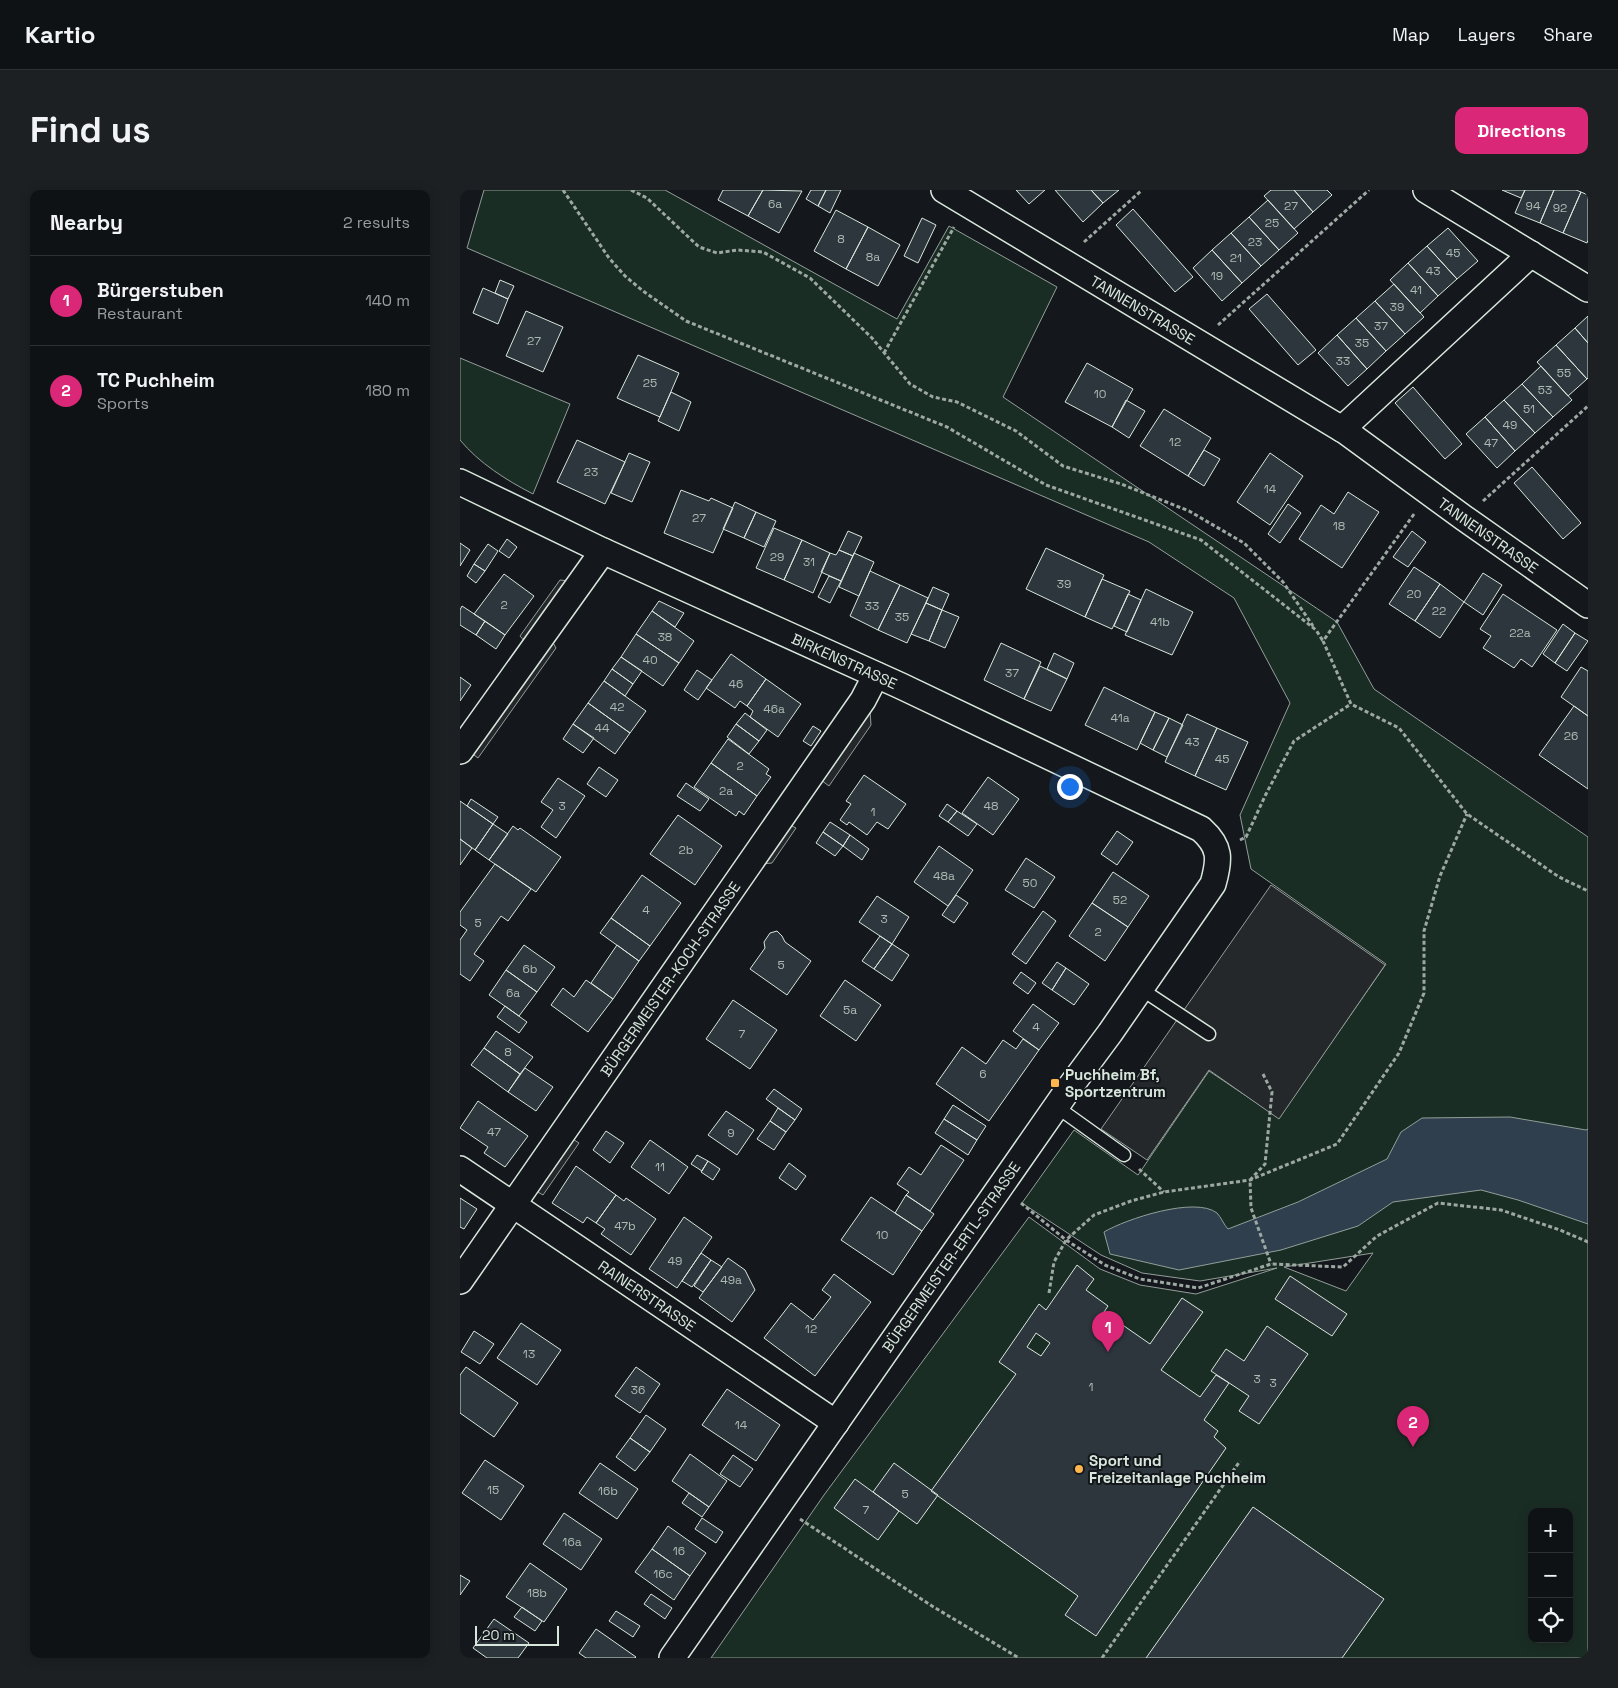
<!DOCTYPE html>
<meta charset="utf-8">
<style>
:root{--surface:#0f1215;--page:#1d2022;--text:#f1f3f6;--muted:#9b9ea0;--line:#2f3234;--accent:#db2777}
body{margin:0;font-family:"Space Grotesk",sans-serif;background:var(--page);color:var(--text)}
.controls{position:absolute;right:15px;bottom:15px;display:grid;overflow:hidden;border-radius:10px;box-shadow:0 2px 12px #0003}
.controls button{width:45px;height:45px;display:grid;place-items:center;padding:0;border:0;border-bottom:1px solid var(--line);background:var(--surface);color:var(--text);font:25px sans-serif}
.scale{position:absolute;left:15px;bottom:12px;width:84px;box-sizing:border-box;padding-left:5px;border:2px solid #d8e6dc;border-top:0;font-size:14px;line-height:18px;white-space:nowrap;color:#d8e6dc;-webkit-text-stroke:4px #14181c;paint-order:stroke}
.you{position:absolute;left:609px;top:596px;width:18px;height:18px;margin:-12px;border:4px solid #fff;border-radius:50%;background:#1a73e8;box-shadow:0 0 0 8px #1a73e833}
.badge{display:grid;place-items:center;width:32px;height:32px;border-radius:50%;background:var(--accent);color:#fff;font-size:16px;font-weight:700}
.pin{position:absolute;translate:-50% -41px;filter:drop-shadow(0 1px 2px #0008)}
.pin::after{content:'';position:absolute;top:26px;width:18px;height:15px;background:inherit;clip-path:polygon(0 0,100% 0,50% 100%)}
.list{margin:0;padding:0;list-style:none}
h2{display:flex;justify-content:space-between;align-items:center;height:65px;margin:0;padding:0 20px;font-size:21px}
h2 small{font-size:16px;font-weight:400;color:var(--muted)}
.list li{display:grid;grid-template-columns:32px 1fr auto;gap:15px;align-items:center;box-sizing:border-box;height:90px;padding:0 20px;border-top:1px solid var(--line)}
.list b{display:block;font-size:19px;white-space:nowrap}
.list p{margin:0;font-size:16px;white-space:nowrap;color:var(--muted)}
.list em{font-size:16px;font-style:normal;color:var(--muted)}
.icon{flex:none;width:28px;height:28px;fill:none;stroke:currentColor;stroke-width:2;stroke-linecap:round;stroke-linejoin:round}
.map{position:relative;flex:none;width:1128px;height:1468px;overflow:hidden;border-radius:10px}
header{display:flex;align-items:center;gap:30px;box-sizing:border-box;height:70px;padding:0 25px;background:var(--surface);border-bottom:1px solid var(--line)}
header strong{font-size:24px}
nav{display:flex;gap:28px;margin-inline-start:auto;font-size:18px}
.intro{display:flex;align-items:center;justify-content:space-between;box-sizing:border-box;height:120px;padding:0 30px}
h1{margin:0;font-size:35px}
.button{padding:12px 22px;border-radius:10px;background:var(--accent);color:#fff;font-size:18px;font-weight:700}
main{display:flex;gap:30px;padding:0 30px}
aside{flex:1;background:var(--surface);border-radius:10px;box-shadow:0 2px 12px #0003}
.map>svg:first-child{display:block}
.green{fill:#1a2d24;stroke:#939e99;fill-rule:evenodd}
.parking{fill:#24282b;stroke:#939e99}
.water{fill:#2f3f4d;stroke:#939e99}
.building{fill:#2c363c;stroke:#d8e6dc;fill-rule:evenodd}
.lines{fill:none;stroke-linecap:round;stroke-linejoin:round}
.service-casing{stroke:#d8e6dc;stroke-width:15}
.minor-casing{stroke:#d8e6dc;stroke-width:28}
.path{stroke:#9da8a2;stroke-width:3;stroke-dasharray:4 2.5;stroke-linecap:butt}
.service{stroke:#14181c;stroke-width:12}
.minor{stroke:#14181c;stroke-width:25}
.poi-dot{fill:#ffb74d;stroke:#14181c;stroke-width:2}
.labels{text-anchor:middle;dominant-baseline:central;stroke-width:4;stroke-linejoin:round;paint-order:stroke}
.number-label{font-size:12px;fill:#adbab4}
.street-label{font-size:15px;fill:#d8e6dc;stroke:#14181c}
.poi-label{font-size:15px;font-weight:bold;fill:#d8e6dc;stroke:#14181c;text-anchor:start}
</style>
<header>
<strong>Kartio</strong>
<nav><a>Map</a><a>Layers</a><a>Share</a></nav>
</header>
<div class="intro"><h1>Find us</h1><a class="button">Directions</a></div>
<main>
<aside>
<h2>Nearby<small>2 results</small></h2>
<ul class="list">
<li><span class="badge">1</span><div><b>Bürgerstuben</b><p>Restaurant</p></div><em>140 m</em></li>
<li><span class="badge">2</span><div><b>TC Puchheim</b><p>Sports</p></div><em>180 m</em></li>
</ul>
</aside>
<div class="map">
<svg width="1128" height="1468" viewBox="0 0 1128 1468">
<rect width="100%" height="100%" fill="#14181c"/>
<!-- green -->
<path class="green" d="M24 0H205L437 129 489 36 597 97 543 207 877 432 914 499 1128 647V1468H251L364 1305 569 1027 640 1079 680 1095 736 1104 817 1078 740 1091 682 1083 641 1065 562 1013 614 940 678 985 749 881 819 928 926 774 791 679 780 625 830 513 774 408 689 352 7 58ZM913 1063 886 1101 824 1077ZM1072 1322H1109V1449H1072Z
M0 168 110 214 73 304C46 290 19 273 0 250Z"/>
<!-- parking -->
<path class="parking" d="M100 390 110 391 66 453 60 446Z
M91 449 96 458 18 568 10 562Z
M410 521 411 535 369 596 361 590Z
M330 635 336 638 312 673 302 674Z
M811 695 925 775 819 929 749 880 687 970 641 939Z
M111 948 119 953 83 1005 76 1001Z"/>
<!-- water -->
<path class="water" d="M1050 927 1126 940 1128 939V1034L1058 1010 1021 1000 933 1012 898 1036 821 1060 719 1080 650 1064 644 1042C666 1029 735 1006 757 1023 761 1027 764 1035 768 1039L838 1012 927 969 941 942 962 928Z"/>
<!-- building -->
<path class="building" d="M263 0H303L288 26 258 10Z
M303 0 342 1 319 43 288 26Z
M351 0H366L358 16 346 9Z
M366 0H381L370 23 358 16Z
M556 0H585L569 14Z
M595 0H631L643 13 623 32Z
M631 0H659L643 13Z
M811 0H834L853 22 834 39 804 6Z
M834 0H867L872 5 853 22Z
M1042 0H1065L1061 8Z
M1065 0H1094L1080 33 1055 23Z
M1094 0H1116L1121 2 1103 43 1080 33Z
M1121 2 1128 5V50L1127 53 1103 43Z
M808 10 838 43 819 60 789 27Z
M673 19 733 87 715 102 656 35Z
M376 20 408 37 386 79 354 61Z
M789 27 819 60 801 76 771 43Z
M462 28 476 35 458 73 444 66Z
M408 37 440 55 418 96 386 79Z
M988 38 1018 71 997 89 967 56Z
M771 43 801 76 782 93 752 60Z
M967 56 997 89 978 106 948 73Z
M752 60 782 93 762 111 733 78Z
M948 73 978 106 960 123 930 90Z
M40 90 54 96 48 109 35 103Z
M934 94 964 127 945 144 915 111Z
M23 98 48 109 38 134 13 123Z
M807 104 856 160 838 175 789 119Z
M915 111 945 144 926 161 896 128Z
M66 121 103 137 83 182 46 166Z
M1128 126V153L1115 138Z
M896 128 926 161 907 179 877 145Z
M1115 138 1128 153V188L1127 189 1096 155Z
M877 145 907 179 888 196 858 163Z
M1096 155 1127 189 1108 206 1077 172Z
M178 165 219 183 200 227 157 208Z
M627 173 673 199 652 237 605 212Z
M1081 176 1112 210 1093 227 1062 194Z
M1062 194 1093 227 1075 243 1044 210Z
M953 197 1002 254 985 269 935 213Z
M211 202 231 212 219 241 198 231Z
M666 210 685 221 669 248 652 237Z
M1044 210 1075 243 1055 261 1025 227Z
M704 219 751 248 728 286 680 256Z
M1025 227 1055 261 1037 278 1006 244Z
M117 250 165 272 145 314 97 292Z
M744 260 760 269 744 296 728 286Z
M169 263 190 272 172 312 151 303Z
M810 263 843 286 810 335 777 312Z
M1072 277 1121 333 1103 349 1054 293Z
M221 300 249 311 251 308 273 318 253 363 204 343Z
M888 302 919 322 882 378 839 349 861 315 874 324Z
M275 312 296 322 284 348 263 339Z
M828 314 841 323 820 353 808 344Z
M296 322 316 331 304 357 284 348Z
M314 338 342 350 324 390 296 378Z
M388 341 402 347 393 366 379 360Z
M952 341 966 352 948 377 933 367Z
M47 349 57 357 49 368 39 361Z
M342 350 370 363 353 403 324 390Z
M0 353 10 360 0 376Z
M28 354 38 361 25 381 14 374Z
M586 358 644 385 625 427 566 399Z
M379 360 393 366 381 391 361 382 370 363 376 365Z
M394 363 414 372 399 406 379 397Z
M14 374 25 381 16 393 7 386Z
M954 377 980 394 955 431 929 414Z
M410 381 440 395 418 440 390 426Z
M1023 383 1042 395 1023 425 1004 412Z
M44 384 74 406 45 445 14 424Z
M369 386 381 391 370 413 358 407Z
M642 389 670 401 652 439 625 427Z
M980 394 1004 412 980 448 955 431Z
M440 395 468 408 447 453 418 440Z
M473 397 489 404 482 420 466 413Z
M686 399 733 422 712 465 665 445Z
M668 404 681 410 667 442 654 436Z
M1043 404 1097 440 1072 477 1061 469 1054 478 1023 458 1031 446 1020 439Z
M199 411 224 423 215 437 192 421Z
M466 413 482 420 469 451 451 444Z
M2 416 25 431 16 445 0 435V420Z
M482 420 499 427 485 458 469 451Z
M192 421 234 451 219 473 176 444Z
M25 431 45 445 36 459 16 445Z
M1103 434 1115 443 1095 473 1083 464Z
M1115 443 1128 451 1107 481 1095 473Z
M176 444 219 473 203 496 161 467Z
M541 453 581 472 564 509 524 490Z
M594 463 614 473 607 489 587 479Z
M271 464 306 489 287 516 280 511 275 518 246 498Z
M161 467 182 481 173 494 152 479Z
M580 476 607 489 591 521 564 509Z
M1121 477 1128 481V526L1101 507Z
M152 479 173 494 165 506 144 491Z
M237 480 252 490 238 510 224 500Z
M0 487 11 495 0 511Z
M306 489 341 514 318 547 290 527 293 521 287 516Z
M144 491 186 521 170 543 128 513Z
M644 497 695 522 677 560 625 535Z
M128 513 170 543 155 564 113 534Z
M1114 516 1128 526V599L1079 565Z
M695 522 709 528 693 560 680 553Z
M285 523 307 540 299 551 276 534Z
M727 524 757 538 735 586 705 572Z
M709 528 723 535 707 567 693 560Z
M113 534 134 548 123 563 103 549Z
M276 534 299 551 289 564 267 547Z
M353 536 361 541 351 556 343 551Z
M757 538 788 552 766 600 735 586Z
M268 549 309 579 306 584 311 587 297 606 251 573Z
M251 573 297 606 284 625 279 621 276 626 234 597Z
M139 577 158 590 146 607 127 594Z
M404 585 446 614 428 639 417 632 407 645 389 632 387 635 380 630 391 614 386 611Z
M528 587 559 609 533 645 502 623Z
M98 588 125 606 96 648 81 637 93 620 81 612Z
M226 593 249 609 240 621 217 606Z
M11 609 38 627 33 634 7 616Z
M0 611 33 634 15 660 0 649Z
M487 614 497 621 488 632 479 626Z
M497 621 517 634 508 646 488 632Z
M218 625 262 656 235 695 190 664Z
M370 632 390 645 383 656 363 642Z
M33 634 48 644 29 670 15 660Z
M53 636 58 640 60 638 101 667 76 702 29 670Z
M657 641 673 652 657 675 641 664Z
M363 642 383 656 375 666 356 653Z
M390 645 409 659 402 670 383 656Z
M0 649 12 658 0 675Z
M479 656 513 680 488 716 454 692Z
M566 668 595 687 574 718 545 700Z
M35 674 71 699 48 731 41 726 14 764 24 771 10 791 0 784V750L7 740 0 735V722Z
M653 682 689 706 668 737 632 713Z
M182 685 221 713 190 756 151 728Z
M496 705 508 713 494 733 482 725Z
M417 706 449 727 432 754 399 732Z
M632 713 668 737 645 771 609 746Z
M583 721 596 731 566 774 552 764Z
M151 728 190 756 179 771 140 743Z
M317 741 322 746 325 752 351 771 327 805 290 779 305 758 304 752 310 743Z
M420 746 432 754 414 779 402 771Z
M432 754 449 765 432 791 414 779Z
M64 755 95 777 77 802 46 780Z
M157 755 179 771 153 809 131 793Z
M597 772 606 778 592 800 582 793Z
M606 778 629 794 614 815 592 800Z
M46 780 77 802 59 826 29 805Z
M561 782 576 793 568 804 553 793Z
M126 790 153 809 128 842 91 815 103 798 114 807Z
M385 790 421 815 396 851 360 826Z
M273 810 317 840 290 879 246 849Z
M573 814 599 833 579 860 553 841Z
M45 816 67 832 59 843 37 827Z
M36 841 73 867 60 884 24 858Z
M563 849 579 860 529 931 476 894 502 857 526 874 543 850 556 859Z
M24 858 60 884 48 902 11 875Z
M65 878 93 897 76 921 48 902Z
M314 899 342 919 335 930 306 909Z
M18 911 68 946 45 977 24 963 28 957 0 938Z
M493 915 526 936 517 950 484 929Z
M318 918 335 930 326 942 310 931Z
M266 921 294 940 277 965 248 945Z
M484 929 517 950 508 965 475 943Z
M310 931 326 942 314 960 297 949Z
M146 941 164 953 150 973 133 960Z
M190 950 228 977 209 1004 171 977Z
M481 955 504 970 470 1021 446 1005 449 1002 437 994 449 977 461 985Z
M237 965 248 971 242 981 231 974Z
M248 971 260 979 253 990 241 982Z
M329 973 346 986 336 1000 319 988Z
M116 976 156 1005 136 1033 127 1027 123 1033 92 1013Z
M156 1005 164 1011 166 1008 196 1029 171 1065 141 1044 145 1039 136 1033Z
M446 1005 474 1024 462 1041 435 1023Z
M411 1007 462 1041 433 1085 381 1050Z
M0 1008 17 1019 4 1039 0 1037Z
M224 1027 252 1047 217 1098 189 1079Z
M241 1063 251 1070 232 1097 222 1091Z
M268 1068 285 1080 295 1100 272 1132 239 1108Z
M251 1070 262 1077 243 1102 234 1096Z
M617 1075 634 1089 626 1100 648 1116 644 1122 690 1154 722 1108 743 1122 701 1180 740 1207 756 1185 769 1193 744 1230 758 1241 754 1247 766 1258 636 1446 605 1425 618 1406 471 1301 556 1184 539 1172 579 1114 586 1120ZM576 1143 590 1153 581 1166 567 1157Z
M374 1084 411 1112 355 1186 304 1148 331 1113 353 1130 371 1107 362 1100Z
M830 1086 887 1124 872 1146 815 1109Z
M61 1133 101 1160 77 1195 37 1168Z
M807 1136 848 1164 799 1234 779 1221 789 1206 751 1181 766 1159 784 1171Z
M14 1141 34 1154 20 1174 1 1162Z
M6 1177 58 1213 34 1247 0 1223V1185Z
M176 1177 200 1194 180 1223 155 1206Z
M267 1199 320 1235 296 1271 242 1235Z
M186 1225 206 1239 190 1262 170 1248Z
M170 1248 190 1262 175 1281 156 1267Z
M230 1264 267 1291 249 1317 212 1291Z
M273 1265 293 1279 280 1297 260 1284Z
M25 1270 64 1296 41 1330 2 1303Z
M140 1273 178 1299 157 1329 119 1303Z
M434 1273 478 1305 457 1334 413 1302Z
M395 1289 439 1321 418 1350 374 1318Z
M229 1303 249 1317 242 1327 222 1313Z
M793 1317 924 1409 882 1468H686Z
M104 1323 142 1349 121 1380 83 1354Z
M242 1328 263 1342 256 1353 235 1339Z
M208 1336 246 1363 230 1386 192 1359Z
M192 1359 230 1386 214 1410 175 1382Z
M70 1373 107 1399 84 1432 46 1407Z
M0 1385 10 1391 0 1405Z
M191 1404 212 1418 205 1429 184 1414Z
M62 1417 82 1431 75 1441 54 1427Z
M156 1421 180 1436 173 1447 149 1431Z
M34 1429 69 1453 58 1468H27L13 1458Z
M136 1439 176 1467 175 1468H126L119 1463Z"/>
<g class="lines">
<defs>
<path id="service" d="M681 799 749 844
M597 917 664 965"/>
<g id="minor">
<path id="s1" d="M484 0 885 241 1004 328 1128 415"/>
<path d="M966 0 1128 99"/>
<path d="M882 239 1071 64"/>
<path id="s2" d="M0 292 143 361 441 496 741 639C761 657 760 669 753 694L650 843 607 901 212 1468"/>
<path d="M0 561 143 361"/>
<path id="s3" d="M0 979 376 1233"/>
<path id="s4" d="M0 1091 403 510 416 485"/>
</g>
</defs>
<!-- service casing -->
<use href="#service" class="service-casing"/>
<!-- minor casing -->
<use href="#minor" class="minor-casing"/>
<!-- path -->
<path class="path" d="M103 0 149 68 165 86 183 101 226 131 487 237 586 295 741 350 856 440 863 451
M171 0 187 8 239 57 257 63 277 60 303 62 350 88 412 148 450 194 473 207 497 212 556 241 603 276 661 294 729 321 784 353 823 392 853 436
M624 52 682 0
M758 135 909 0
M424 163 494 37
M1023 311 1128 216
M954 324 863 451 891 514 939 538 1007 624 1099 687 1128 701
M780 650 786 647 806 604 834 551 891 514
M803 884 812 902 805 974 790 990 791 1018 811 1074
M679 979 704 1002
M561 1013 606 1050 645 1075 680 1089 738 1098 811 1074 883 1077 917 1046 978 1013 1041 1020 1100 1040 1128 1052
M589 1103 594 1072 606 1050 634 1025 671 1011 704 1002 790 990 877 954 939 863 964 803V741L980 686 1007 624
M340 1329 472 1416 559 1468
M642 1468 780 1271"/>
<!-- service -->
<use href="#service" class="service"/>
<!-- minor -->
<use href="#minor" class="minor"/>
</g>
<!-- markers -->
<g class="poi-dot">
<rect x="590" y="888" width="10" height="10" rx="2.5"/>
<circle cx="619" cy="1279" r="5"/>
</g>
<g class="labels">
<!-- number labels -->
<g class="number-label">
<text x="315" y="14">6a</text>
<text x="831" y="16">27</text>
<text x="1073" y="16">94</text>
<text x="1100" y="18">92</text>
<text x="812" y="33">25</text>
<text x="381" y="49">8</text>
<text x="795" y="52">23</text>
<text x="993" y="63">45</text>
<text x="413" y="67">8a</text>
<text x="776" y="68">21</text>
<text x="973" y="81">43</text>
<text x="757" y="86">19</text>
<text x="956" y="100">41</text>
<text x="937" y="117">39</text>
<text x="921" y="136">37</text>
<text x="74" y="151">27</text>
<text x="902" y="153">35</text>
<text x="883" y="171">33</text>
<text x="1104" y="183">55</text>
<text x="190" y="193">25</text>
<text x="1085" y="200">53</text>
<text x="640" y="204">10</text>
<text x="1069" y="219">51</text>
<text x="1050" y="235">49</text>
<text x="715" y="252">12</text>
<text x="1031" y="253">47</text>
<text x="131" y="282">23</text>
<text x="810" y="299">14</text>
<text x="239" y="328">27</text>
<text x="879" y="336">18</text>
<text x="317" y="367">29</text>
<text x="349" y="372">31</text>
<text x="604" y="394">39</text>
<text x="954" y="404">20</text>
<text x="44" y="415">2</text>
<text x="412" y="416">33</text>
<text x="979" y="421">22</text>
<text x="442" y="427">35</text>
<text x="700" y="432">41b</text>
<text x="1060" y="443">22a</text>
<text x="205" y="447">38</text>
<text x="190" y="470">40</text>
<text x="552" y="483">37</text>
<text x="276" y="494">46</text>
<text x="157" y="517">42</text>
<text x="314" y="519">46a</text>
<text x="660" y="528">41a</text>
<text x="142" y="538">44</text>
<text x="1111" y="546">26</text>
<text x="732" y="552">43</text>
<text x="762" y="569">45</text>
<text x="280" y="576">2</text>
<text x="266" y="601">2a</text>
<text x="102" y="616">3</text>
<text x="531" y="616">48</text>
<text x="413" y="622">1</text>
<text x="226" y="660">2b</text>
<text x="484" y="686">48a</text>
<text x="570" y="693">50</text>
<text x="660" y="710">52</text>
<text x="186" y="720">4</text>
<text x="424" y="729">3</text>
<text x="18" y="733">5</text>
<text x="638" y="742">2</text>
<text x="321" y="775">5</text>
<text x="70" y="779">6b</text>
<text x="53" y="803">6a</text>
<text x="390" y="820">5a</text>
<text x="576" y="837">4</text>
<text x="282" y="844">7</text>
<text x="48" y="862">8</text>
<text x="523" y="884">6</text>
<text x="34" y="942">47</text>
<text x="271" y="943">9</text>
<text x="200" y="977">11</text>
<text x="165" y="1036">47b</text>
<text x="422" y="1045">10</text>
<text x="215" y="1071">49</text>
<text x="271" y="1090">49a</text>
<text x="351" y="1139">12</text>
<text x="69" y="1164">13</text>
<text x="797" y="1189">3</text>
<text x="813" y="1193">3</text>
<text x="631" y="1197">1</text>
<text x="178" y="1200">36</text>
<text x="281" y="1235">14</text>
<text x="33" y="1300">15</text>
<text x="148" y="1301">16b</text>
<text x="445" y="1304">5</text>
<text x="406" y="1320">7</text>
<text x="112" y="1352">16a</text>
<text x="219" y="1361">16</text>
<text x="203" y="1384">16c</text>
<text x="77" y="1403">18b</text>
</g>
<!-- street labels -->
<g class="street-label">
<text stroke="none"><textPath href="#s1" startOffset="232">TANNENSTRASSE</textPath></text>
<text stroke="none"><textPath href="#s1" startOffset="645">TANNENSTRASSE</textPath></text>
<text stroke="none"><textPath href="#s2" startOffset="424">BIRKENSTRASSE</textPath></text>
<text stroke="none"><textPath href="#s4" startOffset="368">BÜRGERMEISTER-KOCH-STRASSE</textPath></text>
<text transform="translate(491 1067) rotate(-55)">BÜRGERMEISTER-ERTL-STRASSE</text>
<text stroke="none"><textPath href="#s3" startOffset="226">RAINERSTRASSE</textPath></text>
</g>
<!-- poi labels -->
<g class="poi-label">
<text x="605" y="884">Puchheim Bf,<tspan x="605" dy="17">Sportzentrum</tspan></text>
<text x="629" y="1270">Sport und<tspan x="629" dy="17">Freizeitanlage Puchheim</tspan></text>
</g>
</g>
</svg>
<div class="controls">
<button>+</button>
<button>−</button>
<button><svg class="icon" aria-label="locate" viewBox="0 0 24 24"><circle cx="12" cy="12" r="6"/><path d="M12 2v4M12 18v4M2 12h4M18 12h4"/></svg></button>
</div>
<div class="scale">20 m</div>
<div class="you"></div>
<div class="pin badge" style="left:648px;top:1162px">1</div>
<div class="pin badge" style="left:953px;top:1257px">2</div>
</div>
</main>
